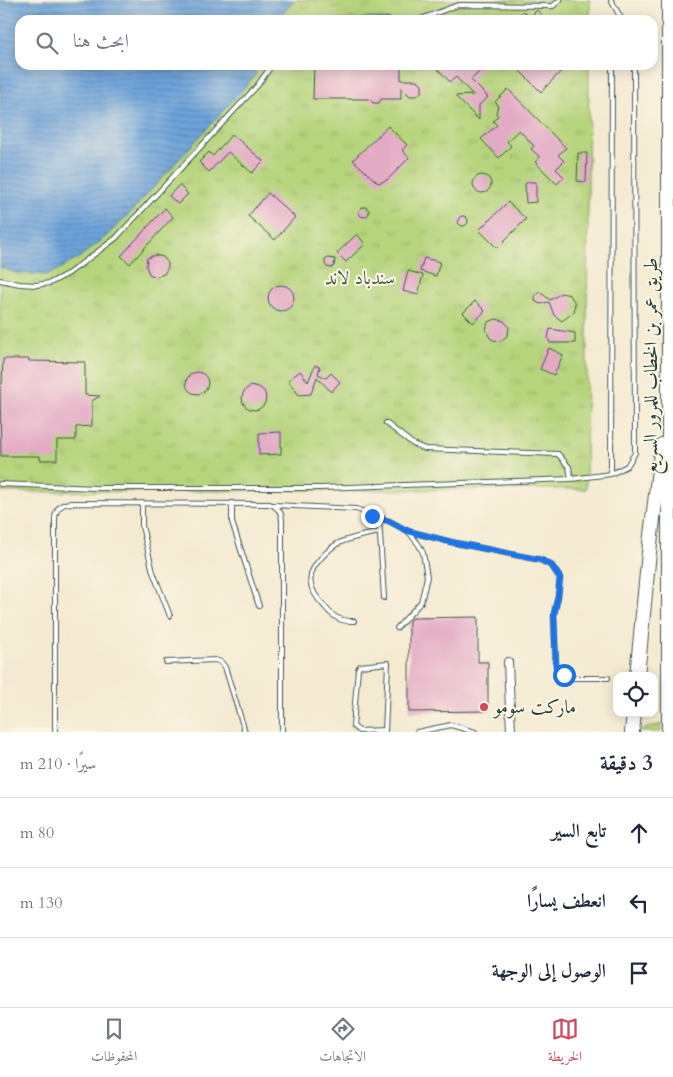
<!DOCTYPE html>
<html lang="ar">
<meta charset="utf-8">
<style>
:root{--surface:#fff;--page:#f2f2f3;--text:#1f2937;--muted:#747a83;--line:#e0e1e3;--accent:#d1495b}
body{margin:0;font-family:Cardo,Amiri,serif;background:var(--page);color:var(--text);direction:rtl}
.controls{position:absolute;right:15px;bottom:15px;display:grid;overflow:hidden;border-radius:10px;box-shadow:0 2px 12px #0003}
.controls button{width:45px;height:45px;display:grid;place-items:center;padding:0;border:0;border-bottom:1px solid var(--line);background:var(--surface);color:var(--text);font:25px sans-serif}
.stop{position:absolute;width:15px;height:15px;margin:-11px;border:4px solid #1a73e8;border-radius:50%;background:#fff}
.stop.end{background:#1a73e8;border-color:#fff;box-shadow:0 1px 5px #0008}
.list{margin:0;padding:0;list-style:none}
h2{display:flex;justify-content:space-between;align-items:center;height:65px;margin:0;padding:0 20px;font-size:21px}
h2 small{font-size:16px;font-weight:400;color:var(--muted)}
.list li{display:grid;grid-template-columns:32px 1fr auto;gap:15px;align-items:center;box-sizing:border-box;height:70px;padding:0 20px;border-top:1px solid var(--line)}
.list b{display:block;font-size:19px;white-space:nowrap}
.list em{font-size:16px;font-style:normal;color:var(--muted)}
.icon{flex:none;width:28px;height:28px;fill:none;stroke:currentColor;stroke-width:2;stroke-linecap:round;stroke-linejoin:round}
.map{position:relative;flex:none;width:673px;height:732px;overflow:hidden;direction:ltr}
.search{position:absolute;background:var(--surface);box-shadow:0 2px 12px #0003;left:15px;right:15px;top:15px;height:55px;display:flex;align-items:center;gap:12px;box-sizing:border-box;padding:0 18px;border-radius:15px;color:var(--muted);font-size:19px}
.sheet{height:275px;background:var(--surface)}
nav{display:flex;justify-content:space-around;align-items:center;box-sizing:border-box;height:70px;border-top:1px solid var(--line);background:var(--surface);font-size:14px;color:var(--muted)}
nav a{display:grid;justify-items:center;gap:2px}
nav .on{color:var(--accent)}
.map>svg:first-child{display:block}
.grass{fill:url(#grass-dots);stroke:#6a8858}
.park{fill:url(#park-tufts);stroke:#6a8858}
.water{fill:url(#water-rules);stroke:#467088}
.building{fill:#e3aac5}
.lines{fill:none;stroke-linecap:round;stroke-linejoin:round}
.lane-casing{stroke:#3f574c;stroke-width:6}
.street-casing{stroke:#3f574c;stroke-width:10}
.highway-casing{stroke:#3f574c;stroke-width:16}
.lane{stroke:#fff;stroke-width:4}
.street{stroke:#fff;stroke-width:8}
.highway{stroke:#fff;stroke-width:14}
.route{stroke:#1a73e8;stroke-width:6}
.poi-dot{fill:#d1495b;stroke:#fcf5e5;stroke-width:2}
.labels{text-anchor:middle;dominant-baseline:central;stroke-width:4;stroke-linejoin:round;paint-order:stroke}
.park-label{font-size:19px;fill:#3d5b42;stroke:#fcf5e5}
.street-label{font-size:19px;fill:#1f3d34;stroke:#fcf5e5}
.poi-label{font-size:19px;fill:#1f3d34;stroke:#fcf5e5;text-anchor:start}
</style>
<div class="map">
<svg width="673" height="732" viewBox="0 0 673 732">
<defs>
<pattern id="grass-dots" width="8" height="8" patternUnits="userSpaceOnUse" patternTransform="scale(1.25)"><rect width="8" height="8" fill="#b5d47b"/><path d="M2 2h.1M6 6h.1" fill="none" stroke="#9bb76b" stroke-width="1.8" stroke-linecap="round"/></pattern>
<pattern id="park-tufts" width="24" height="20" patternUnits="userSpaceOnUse" patternTransform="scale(1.25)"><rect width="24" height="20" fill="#b5d47b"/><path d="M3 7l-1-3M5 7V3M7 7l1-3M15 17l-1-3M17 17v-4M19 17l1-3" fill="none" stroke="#9bb76b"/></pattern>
<pattern id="water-rules" width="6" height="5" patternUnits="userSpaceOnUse" patternTransform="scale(1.25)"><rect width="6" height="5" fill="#6da3db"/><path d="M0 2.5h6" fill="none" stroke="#5986b2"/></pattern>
</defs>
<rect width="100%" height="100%" fill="#fcf5e5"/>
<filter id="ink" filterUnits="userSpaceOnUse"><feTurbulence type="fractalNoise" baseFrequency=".02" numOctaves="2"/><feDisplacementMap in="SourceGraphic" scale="10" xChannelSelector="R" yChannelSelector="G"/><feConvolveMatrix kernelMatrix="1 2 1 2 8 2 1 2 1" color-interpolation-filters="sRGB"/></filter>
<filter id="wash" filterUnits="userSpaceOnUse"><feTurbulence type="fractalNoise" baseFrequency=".0096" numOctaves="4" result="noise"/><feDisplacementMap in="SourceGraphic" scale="20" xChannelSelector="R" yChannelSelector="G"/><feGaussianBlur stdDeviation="1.12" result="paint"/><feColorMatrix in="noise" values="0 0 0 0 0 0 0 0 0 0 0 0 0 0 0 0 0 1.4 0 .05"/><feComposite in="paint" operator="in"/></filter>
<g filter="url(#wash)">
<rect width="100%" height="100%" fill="#f4ead1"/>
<!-- grass -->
<path class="grass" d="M661 724V732H641V730Z"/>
<!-- park -->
<path class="park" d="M294 0H590V20H277Z
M258 65H589L586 489 0 492V267L16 273 102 240 130 213 254 76Z"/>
<!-- water -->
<path class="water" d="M0 0H294L277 20H20V65H258L255 76 130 213 102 240 76 260 48 275 16 273 0 267Z"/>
<g id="blocks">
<!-- building -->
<path class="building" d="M537 10 546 20H514L523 11 529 18Z
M314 65H401V80H417L422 84V91L417 96H410L401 87V99H381L379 103H373L370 99H313Z
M434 65H486L471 80 488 97 479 105V120L455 96 473 95 456 77 450 82Z
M524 65H567L541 92 519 70Z
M508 89 566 148 558 155 564 161 556 169 564 177 557 184 535 162 540 157 531 149 534 146 519 130 507 141 511 146 499 158 481 139 497 125 493 121 498 116 496 113 498 105 495 102Z
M388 126 407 145 402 150 409 158 387 180 378 183 353 160Z
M232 134 263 161 252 173 228 152 209 172 199 162 209 152 213 156Z
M578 153H587L586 182 577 181Z
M473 184a9 9 0 1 1 18 0a9 9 0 1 1-18 0Z
M528 182H536V202L526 203 525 184Z
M179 185 188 194 178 204 169 196Z
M268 193 295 217 275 240 248 216Z
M508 202 526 219 497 248 479 230Z
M359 212a5 5 0 1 1 10 0a5 5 0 1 1-10 0Z
M165 208 173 217 130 264 121 256Z
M458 221a5 5 0 1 1 10 0a5 5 0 1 1-10 0Z
M357 234 365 244 346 262 337 253Z
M155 255 163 257 168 263V267L164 274 156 277 149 274 146 266 147 258Z
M328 258 335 259 334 266 331 268 327 267 325 264V260Z
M424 258 440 262 436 276 420 271Z
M408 271 423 275 418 295 403 291Z
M268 298a13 13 0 1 1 26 0a13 13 0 1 1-26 0Z
M540 292 550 300 561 293 570 295 575 303 574 312 562 321 554 315 549 302 540 304 535 301V295Z
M475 301 485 311 473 323 463 313Z
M496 319 504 321 509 327 508 335 501 341 493 340 490 338 486 330 488 322Z
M550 329 575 333V343H550L548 338Z
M549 348 563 355 554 375 540 369Z
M3 359H29V361L85 362V395L100 396 92 401V426L76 427V440H57V460H40V456H1L0 384H2Z
M315 365 320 367 318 374 326 378 331 373 340 382 331 392 317 377 311 394 299 395 288 381 300 371 308 382Z
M186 383a11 11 0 1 1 22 0a11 11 0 1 1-22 0Z
M242 398a12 12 0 1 1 24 0a12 12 0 1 1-24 0Z
M281 432V454L259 455V433Z
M478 617V662H488V711L409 712V621L412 618Z"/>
</g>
</g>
<g filter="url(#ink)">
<use href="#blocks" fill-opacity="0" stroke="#3f574c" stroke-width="1"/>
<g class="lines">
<defs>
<path id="lane" d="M611 0 622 20
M313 20 316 19 388 20
M418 20 458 5 553 6 560 0
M433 20 435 13
M0 280 20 284 36 285 50 283 69 273 116 238 257 86 272 65
M386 423 413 444 425 449 558 454 569 467 571 479
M611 474 612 65
M0 484 96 488H321L571 479 611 474 627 466 635 453 634 65
M142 503V526L153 572 170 616
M232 503V522L259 606
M274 505 356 509 389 521 408 531 419 545 423 553 427 577 421 602 397 628
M379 518 384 598
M408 531 451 542 541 560 552 566 560 578 558 596 554 614 556 667 564 675 570 678H608
M354 621C341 622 333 617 325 607 309 590 304 576 321 558 327 552 332 546 339 543 352 537 366 535 380 532
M166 662 215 660 221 662 225 667 245 732
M55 732V520C55 510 60 504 70 503L270 504C278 507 282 512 282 521V732
M385 732 388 663 360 666 358 669 353 726 359 731 385 730
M417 732 451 725 475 732"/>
<path id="street" d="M508 662 511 732"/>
<path id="highway" d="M669 0V732
M637 676 649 552 662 445
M632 732 634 713"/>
</defs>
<!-- lane casing -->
<use href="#lane" class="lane-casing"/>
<!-- street casing -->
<use href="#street" class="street-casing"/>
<!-- highway casing -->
<use href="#highway" class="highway-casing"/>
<!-- lane -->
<use href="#lane" class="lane"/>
<!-- street -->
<use href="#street" class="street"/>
<!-- highway -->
<use href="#highway" class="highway"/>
</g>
</g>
<g class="lines" filter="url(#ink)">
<!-- route -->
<path class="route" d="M372 516 389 521 408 531 451 542 541 560 552 566 560 578 558 596 554 614 556 667 564 675"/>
</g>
<!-- markers -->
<circle class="poi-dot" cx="484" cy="707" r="5"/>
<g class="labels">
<!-- park labels -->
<g class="park-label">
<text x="360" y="278">سندباد لاند</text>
</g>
<!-- street labels -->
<g class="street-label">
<text transform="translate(651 366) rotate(-90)">طريق عمر بن الخطاب للمرور السريع</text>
</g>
<!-- poi labels -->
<g class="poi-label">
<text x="494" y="707">ماركت سومو</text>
</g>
</g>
</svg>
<div class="controls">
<button><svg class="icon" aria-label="locate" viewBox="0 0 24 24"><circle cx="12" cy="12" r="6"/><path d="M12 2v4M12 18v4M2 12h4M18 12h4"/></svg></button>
</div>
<div class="stop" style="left:564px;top:675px"></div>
<div class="stop end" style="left:372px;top:516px"></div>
<div class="search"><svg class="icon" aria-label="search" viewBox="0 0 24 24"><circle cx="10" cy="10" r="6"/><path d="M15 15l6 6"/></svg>ابحث هنا</div>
</div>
<section class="sheet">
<h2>3 دقيقة<small>سيرًا · 210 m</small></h2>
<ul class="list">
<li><svg class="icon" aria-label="ahead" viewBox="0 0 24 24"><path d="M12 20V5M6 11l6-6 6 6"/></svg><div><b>تابع السير</b></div><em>80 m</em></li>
<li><svg class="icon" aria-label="left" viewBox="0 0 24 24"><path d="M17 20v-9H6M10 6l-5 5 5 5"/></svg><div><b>انعطف يسارًا</b></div><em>130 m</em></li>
<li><svg class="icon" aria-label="arrive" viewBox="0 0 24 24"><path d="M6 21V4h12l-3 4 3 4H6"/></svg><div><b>الوصول إلى الوجهة</b></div></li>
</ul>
</section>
<nav>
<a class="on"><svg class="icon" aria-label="map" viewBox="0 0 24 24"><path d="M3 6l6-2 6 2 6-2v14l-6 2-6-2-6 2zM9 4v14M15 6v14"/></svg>الخريطة</a>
<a><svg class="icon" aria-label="directions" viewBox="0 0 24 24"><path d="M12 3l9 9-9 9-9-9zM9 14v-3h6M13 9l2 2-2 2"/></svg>الاتجاهات</a>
<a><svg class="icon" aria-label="saved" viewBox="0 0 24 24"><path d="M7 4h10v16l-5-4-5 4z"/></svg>المحفوظات</a>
</nav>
